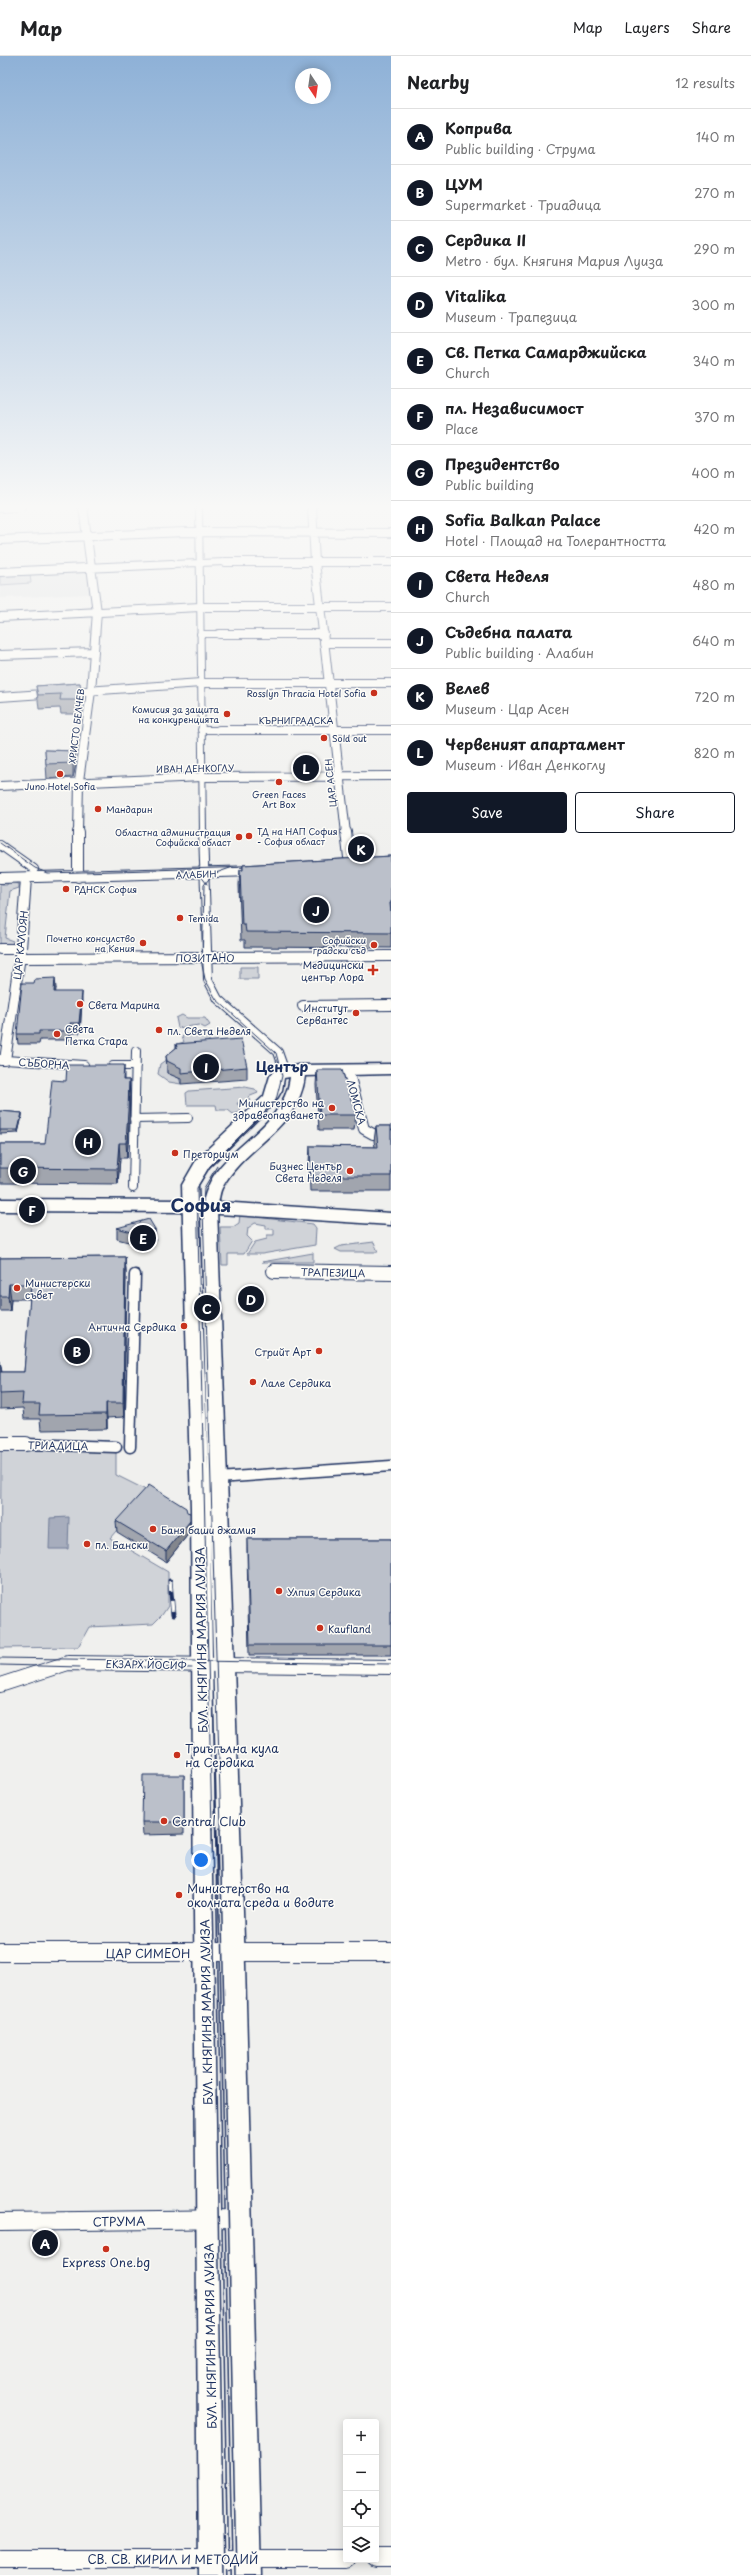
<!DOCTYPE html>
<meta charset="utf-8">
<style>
:root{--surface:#fff;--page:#f2f2f2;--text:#202124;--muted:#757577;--line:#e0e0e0;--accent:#111827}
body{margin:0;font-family:"Playpen Sans",sans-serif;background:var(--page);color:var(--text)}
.controls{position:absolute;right:12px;bottom:12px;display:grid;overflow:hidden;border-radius:4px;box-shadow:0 2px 10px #0003}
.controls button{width:36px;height:36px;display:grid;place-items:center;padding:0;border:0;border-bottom:1px solid var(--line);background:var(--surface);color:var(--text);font:20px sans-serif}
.compass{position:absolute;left:295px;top:12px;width:36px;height:36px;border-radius:50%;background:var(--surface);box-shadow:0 2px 10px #0003;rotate:167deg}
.you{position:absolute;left:201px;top:1804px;width:14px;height:14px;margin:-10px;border:3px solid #fff;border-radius:50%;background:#1a73e8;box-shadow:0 0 0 6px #1a73e833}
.badge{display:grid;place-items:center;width:26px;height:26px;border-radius:50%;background:var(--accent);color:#fff;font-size:13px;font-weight:700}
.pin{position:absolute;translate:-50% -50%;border:2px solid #fff;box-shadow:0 1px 4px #0006}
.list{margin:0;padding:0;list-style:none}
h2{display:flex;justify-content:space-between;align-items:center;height:52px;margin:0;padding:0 16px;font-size:17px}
h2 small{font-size:13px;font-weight:400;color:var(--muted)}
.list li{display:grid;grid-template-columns:26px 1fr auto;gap:12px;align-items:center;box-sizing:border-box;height:56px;padding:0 16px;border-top:1px solid var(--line)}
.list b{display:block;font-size:15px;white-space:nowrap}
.list p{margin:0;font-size:13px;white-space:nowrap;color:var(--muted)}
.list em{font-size:13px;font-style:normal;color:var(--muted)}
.actions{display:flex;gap:8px;padding:12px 16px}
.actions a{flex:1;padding:9px 0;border:1px solid var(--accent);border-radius:4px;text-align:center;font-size:14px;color:var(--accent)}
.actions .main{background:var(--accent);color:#fff}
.icon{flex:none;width:22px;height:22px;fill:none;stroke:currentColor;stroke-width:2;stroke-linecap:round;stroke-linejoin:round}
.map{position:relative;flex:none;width:391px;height:2519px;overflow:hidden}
header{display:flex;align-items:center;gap:24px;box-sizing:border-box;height:56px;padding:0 20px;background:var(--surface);border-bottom:1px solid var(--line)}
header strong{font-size:19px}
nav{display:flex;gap:22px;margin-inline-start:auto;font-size:14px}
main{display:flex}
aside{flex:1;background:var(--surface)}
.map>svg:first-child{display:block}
.built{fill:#e0e2e3}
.green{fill:#d0d3d8;stroke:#76819b}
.water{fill:#a7adbd;stroke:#6f7b97}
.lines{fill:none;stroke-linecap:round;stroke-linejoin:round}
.pedestrian-far2-casing{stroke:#1b2f5e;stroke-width:8}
.pedestrian-far1-casing{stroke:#1b2f5e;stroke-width:10}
.pedestrian-casing{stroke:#1b2f5e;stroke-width:13}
.minor-far3-casing{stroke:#1b2f5e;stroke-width:10}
.minor-far2-casing{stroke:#1b2f5e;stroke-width:12}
.minor-far1-casing{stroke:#1b2f5e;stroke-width:16}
.minor-casing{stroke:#1b2f5e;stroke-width:20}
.secondary-casing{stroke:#1b2f5e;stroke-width:3}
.primary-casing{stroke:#1b2f5e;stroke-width:3}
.pedestrian-far2{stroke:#fdfcf7;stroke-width:6}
.pedestrian-far1{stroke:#fdfcf7;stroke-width:8}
.pedestrian{stroke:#fdfcf7;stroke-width:10}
.minor-far3{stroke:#fdfcf7;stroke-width:8}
.minor-far2{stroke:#fdfcf7;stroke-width:10}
.minor-far1{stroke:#fdfcf7;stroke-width:14}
.minor{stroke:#fdfcf7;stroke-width:18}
.secondary{fill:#fdfcf7;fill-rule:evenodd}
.primary{fill:#fdfcf7;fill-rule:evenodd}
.tram-far1{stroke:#1b2f5e;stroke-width:1}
.tram{stroke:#1b2f5e;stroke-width:1.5}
.rail-casing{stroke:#1b2f5e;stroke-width:5}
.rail{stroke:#fdfcf7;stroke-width:3.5;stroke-dasharray:10;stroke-linecap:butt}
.wall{fill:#a1a5ae;stroke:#1b2f5e}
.shaded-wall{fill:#83868d;stroke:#1b2f5e}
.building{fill:#bbc0ca;stroke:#1b2f5e}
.poi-dot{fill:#c8321e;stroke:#fdfcf7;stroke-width:1.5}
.labels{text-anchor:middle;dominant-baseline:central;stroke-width:3;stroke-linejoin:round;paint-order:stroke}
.far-poi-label{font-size:9px;fill:#1b2f5e;stroke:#fdfcf7;text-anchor:end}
.far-street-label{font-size:9px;fill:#1b2f5e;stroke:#fdfcf7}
.street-label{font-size:10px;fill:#1b2f5e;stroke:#fdfcf7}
.poi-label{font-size:10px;fill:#1b2f5e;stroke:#fdfcf7;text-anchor:start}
.near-street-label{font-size:12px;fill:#1b2f5e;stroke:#fdfcf7}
.near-poi-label{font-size:12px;fill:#1b2f5e;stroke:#fdfcf7;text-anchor:start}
.district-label{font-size:14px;font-weight:bold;fill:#1b2f5e;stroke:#fdfcf7}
.town-label{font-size:18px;font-weight:bold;fill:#1b2f5e;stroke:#fdfcf7}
</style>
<header>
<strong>Map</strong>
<nav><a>Map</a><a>Layers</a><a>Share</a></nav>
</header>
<main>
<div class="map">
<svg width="391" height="2519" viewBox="0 0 391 2519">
<rect width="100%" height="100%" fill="#f0f0ee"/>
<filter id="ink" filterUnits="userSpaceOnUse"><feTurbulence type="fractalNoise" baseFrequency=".025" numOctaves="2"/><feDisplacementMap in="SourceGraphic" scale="8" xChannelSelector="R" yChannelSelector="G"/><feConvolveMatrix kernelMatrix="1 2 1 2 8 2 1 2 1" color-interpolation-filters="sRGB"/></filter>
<g filter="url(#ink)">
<!-- built -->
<path class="built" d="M87 515 90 538 0 542V518Z"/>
<!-- green -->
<path class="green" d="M30 518 31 527 0 529V520Z
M8 825 19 828V832L10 835 5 882 13 885 12 888 0 891V829H7Z
M240 911H258V923H240Z
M182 959 187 962H205L210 969 205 972 199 969 178 972 176 962Z
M204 978 209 980V986L177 988 184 986 182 981 184 979Z
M170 1001 173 1006 167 1012V1017L179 1022 181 1028 169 1026 158 1018 160 1008Z
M245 1031 255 1033 258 1037 248 1041 251 1044 249 1047H237L241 1054 238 1057 233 1058 228 1054H217L216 1049H187L186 1037 189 1035Z
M240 1159 313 1168 316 1172 315 1189 262 1198H247L255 1186 267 1183V1179H274V1173H266V1169L255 1167 248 1172 247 1180 252 1185 244 1198H228V1209H222L220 1171H233L239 1167Z
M374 1186 378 1196H341L335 1193 341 1190Z
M313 1197V1206H262Z
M1 1394 116 1396V1419L150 1436 110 1482 168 1516V1550L162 1559 153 1568 89 1571 78 1591 0 1592Z"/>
<!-- water -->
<path class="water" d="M69 1461 68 1493H49L50 1462Z"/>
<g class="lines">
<defs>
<path id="pedestrian-far2" d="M199 451 203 777
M172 508 225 506
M200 578H219
M201 674H219"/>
<path id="pedestrian-far1" d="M203 776 208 924 218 943 278 996 285 1016
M0 789 34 813
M5 1004 84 1009
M113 1010H136
M134 1063 188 1062
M133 1132 136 995"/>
<path id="pedestrian" d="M26 1388 116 1391
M130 1391 135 1219
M218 1422 391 1410"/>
<path id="minor-far3" d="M312 451 315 506 346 777
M0 452 21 451
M0 484 185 476 391 477
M225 506H391
M0 516 172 508
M0 561 200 551H391
M219 578H324
M324 587H391
M0 599 94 596
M0 641 201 627H391
M219 674H391
M0 730 202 721 391 720
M78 777 79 725 91 635 97 556 83 451"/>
<path id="minor-far2" d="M346 776 350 810
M78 821V776
M0 822 255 815
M0 893H21
M20 902 391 900
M303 950 391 949
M0 1004H5L21 893 26 822
M348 1014 364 1073 373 1078 391 1079"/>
<path id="minor-far1" d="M274 1215 391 1217
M0 1388H26
M0 1629 68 1607 391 1611"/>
<path id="minor" d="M0 1896H391
M0 2166 239 2163
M376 2502H391
M0 2503H346"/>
<path id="secondary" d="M391 1008V1018L305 1020C299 1073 245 1089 222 1132 219 1138 219 1146 217 1153L245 1909 261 2519H233L221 1909 210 1480 227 2519H199L191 1452 182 1129 197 1103 264 1040 270 1020 277 1013 298 1009ZM290 1021C285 1063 245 1081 220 1111 209 1124 205 1138 201 1153L208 1418 198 1129 209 1111 275 1046 282 1034 284 1022Z"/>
<path id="primary" d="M0 1143 189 1144 391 1157V1169L189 1156 0 1155Z"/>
</defs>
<!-- pedestrian-far2 casing -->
<use href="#pedestrian-far2" class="pedestrian-far2-casing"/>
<!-- pedestrian-far1 casing -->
<use href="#pedestrian-far1" class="pedestrian-far1-casing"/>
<!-- pedestrian casing -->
<use href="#pedestrian" class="pedestrian-casing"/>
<!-- minor-far3 casing -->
<use href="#minor-far3" class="minor-far3-casing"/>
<!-- minor-far2 casing -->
<use href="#minor-far2" class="minor-far2-casing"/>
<!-- minor-far1 casing -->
<use href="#minor-far1" class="minor-far1-casing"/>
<!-- minor casing -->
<use href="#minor" class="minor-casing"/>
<!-- secondary casing -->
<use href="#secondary" class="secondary-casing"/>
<!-- primary casing -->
<use href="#primary" class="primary-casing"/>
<!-- pedestrian-far2 -->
<use href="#pedestrian-far2" class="pedestrian-far2"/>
<!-- pedestrian-far1 -->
<use href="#pedestrian-far1" class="pedestrian-far1"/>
<!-- pedestrian -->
<use href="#pedestrian" class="pedestrian"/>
<!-- minor-far3 -->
<use href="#minor-far3" class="minor-far3"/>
<!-- minor-far2 -->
<use href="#minor-far2" class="minor-far2"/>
<!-- minor-far1 -->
<use href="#minor-far1" class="minor-far1"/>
<!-- minor -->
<use href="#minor" class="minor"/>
<!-- secondary -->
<use href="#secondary" class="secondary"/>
<!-- primary -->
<use href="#primary" class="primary"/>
<!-- tram-far1 -->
<path class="tram-far1" d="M0 787 35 812 47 817 253 811
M179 814 200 819 207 828
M217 1110 204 1132 203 1152 221 1773
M0 1602 391 1608
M0 1609 80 1611
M134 1611 192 1612
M212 1773 197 1132 210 1110 276 1044 282 1020 276 997 216 943 205 923 202 909 204 829 213 818 233 811"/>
<!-- tram -->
<path class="tram" d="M212 1772 224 2519
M220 1772 236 2519"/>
<defs>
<path id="rail" d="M170 1525 173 1559"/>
</defs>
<!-- rail casing -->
<use href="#rail" class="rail-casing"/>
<!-- rail -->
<use href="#rail" class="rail"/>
</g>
<!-- wall -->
<path class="wall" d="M80 627 82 658H61L60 652 39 653 38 644 36 630Z
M45 694 75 695 76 709 73 721 47 723Z
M391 800V892L245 891V884H241L239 829 240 814H243V809Z
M56 932 55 936 82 945 80 977H71L70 984H40L39 988H18L17 978Z
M176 988 247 1011V1023L181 1028V1023L167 1017V1012L166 1000 176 992Z
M317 1014 356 1059 354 1074H319L316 1029Z
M124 1024H129L130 1039 129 1070 127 1102H120L118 1128 0 1127V1088H45Z
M0 1055 22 1057V1060L18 1077 0 1078Z
M376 1070H391V1135H310L309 1106 310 1090 375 1091 374 1085Z
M117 1172 155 1173V1185L140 1189 117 1183Z
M125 1201 126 1216 124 1361 107 1362V1373L41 1374 40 1363H24L23 1352 0 1353V1305L2 1316H24L30 1243H11L10 1255H0V1202Z
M116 1465 190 1476 166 1506 117 1476Z
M247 1483H391V1599H249L247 1494Z
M184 1719V1778L143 1779 142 1766Z"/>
<!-- shaded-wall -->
<path class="shaded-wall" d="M75 695 76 709 73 721V707Z
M55 922 56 932 55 945 54 936Z
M82 936V945L80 977 79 967Z
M70 967 71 977 70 984 69 975Z
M124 1009V1024H123Z
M129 1024 130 1039 129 1070 127 1102 126 1087Z
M22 1057V1060L18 1077V1074Z
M119 1087 120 1102 118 1128 117 1113Z
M155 1173V1185L140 1189 139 1178Z
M125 1201 126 1216 124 1361 123 1347Z
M9 1228 11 1243 10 1255 8 1240Z
M0 1305 2 1319 0 1324Z
M106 1347 107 1362V1373L106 1358Z
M190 1465V1476L166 1506V1495Z"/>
<!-- building -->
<path class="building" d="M80 627 81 644H60L61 638 38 639 36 630Z
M45 694 75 695 73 707 46 708Z
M391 800V847H390L391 858V877L246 876 245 869H242L240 814H243V809Z
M55 922 54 936H82L79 967H70L69 975H39V978H17L22 927H34L35 923Z
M241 983 247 1011 181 1017V1012L167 1005 166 1000 177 991 176 988Z
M67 1009H124L123 1024H129L128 1055 126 1087H119L117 1113 0 1112V1088H45L52 1024 66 1025Z
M317 1014H342L356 1059H320Z
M0 1055 22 1057 18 1074H0Z
M376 1070H391V1120H311L310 1090 378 1091Z
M149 1163 155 1173 139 1178 117 1172Z
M125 1201 123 1347H106V1358L39 1359 40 1348H22L23 1337 0 1338V1316H24L31 1228H9L8 1240H0V1202Z
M149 1429 186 1452 187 1456 190 1457V1465L166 1495 116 1465Z
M247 1483H391V1589H250Z
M143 1719H184V1766H142Z"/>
</g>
<!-- sky -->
<linearGradient id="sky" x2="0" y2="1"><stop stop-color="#8eb1d7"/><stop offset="0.56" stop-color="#f8f8f7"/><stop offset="1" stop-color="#f8f8f7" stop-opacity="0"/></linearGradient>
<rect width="391" height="804" fill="url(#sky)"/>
<!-- markers -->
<g class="poi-dot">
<circle cx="374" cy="637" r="4"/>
<circle cx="227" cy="658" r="4"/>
<circle cx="324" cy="682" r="4"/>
<circle cx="60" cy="718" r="4"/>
<circle cx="279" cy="726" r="4"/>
<circle cx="98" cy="753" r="4"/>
<circle cx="249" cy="780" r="4"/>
<circle cx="239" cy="781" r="4"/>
<circle cx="66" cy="833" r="4"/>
<circle cx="180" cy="862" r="4"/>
<circle cx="143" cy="887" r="4"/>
<circle cx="374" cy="889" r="4"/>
<path d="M371 908h4v4h4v4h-4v4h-4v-4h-4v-4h4z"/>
<circle cx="80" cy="948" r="4"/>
<circle cx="356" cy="957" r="4"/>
<circle cx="159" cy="974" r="4"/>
<circle cx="57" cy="978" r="4"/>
<circle cx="332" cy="1052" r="4"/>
<circle cx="175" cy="1097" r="4"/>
<circle cx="350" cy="1115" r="4"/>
<circle cx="17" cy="1232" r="4"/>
<circle cx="184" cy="1270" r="4"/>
<circle cx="319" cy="1295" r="4"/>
<circle cx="253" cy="1326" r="4"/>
<circle cx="153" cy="1473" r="4"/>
<circle cx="87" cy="1488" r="4"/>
<circle cx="279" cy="1535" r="4"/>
<circle cx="320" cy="1572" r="4"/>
<circle cx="177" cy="1699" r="4"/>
<circle cx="164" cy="1765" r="4"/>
<circle cx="179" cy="1839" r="4"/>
<circle cx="106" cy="2193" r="4"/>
</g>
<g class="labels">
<!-- far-poi labels -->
<g class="far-poi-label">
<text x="366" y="637">Rosslyn Thracia Hotel Sofia</text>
<text x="219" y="653">Комисия за защита<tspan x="219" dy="10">на конкуренцията</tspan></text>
<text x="332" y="682" text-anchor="start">Sold out</text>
<text x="60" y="730" text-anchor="middle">Juno Hotel Sofia</text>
<text x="279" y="738" text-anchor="middle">Green Faces<tspan x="279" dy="10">Art Box</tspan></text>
<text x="106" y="753" text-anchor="start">Мандарин</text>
<text x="257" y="775" text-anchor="start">ТД на НАП София<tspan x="257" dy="10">- София област</tspan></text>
<text x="231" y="776">Областна администрация<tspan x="231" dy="10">Софийска област</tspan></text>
<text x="74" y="833" text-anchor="start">РДНСК София</text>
<text x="188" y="862" text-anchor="start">Temida</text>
<text x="135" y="882">Почетно консулство<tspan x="135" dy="10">на Кения</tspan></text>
<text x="366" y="884">Софийски<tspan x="366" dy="10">градски съд</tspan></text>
</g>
<!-- far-street labels -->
<g class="far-street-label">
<text x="296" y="664">КЪРНИГРАДСКА</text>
<text transform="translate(76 670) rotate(-83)">ХРИСТО БЕЛЧЕВ</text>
<text transform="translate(195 712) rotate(-1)">ИВАН ДЕНКОГЛУ</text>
<text transform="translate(330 727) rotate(-96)">ЦАР АСЕН</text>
<text transform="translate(196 818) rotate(-2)">АЛАБИН</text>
</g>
<!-- street labels -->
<g class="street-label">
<text transform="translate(20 889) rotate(-84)">ЦАР КАЛОЯН</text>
<text x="205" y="901">ПОЗИТАНО</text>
<text transform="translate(44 1007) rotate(4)">СЪБОРНА</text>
<text transform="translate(357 1046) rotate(75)">ЛОМСКА</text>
<text transform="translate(333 1216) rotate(1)">ТРАПЕЗИЦА</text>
<text transform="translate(58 1389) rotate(1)">ТРИАДИЦА</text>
<text transform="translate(146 1608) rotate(1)">ЕКЗАРХ ЙОСИФ</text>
</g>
<!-- poi labels -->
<g class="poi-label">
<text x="364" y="908" text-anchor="end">Медицински<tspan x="364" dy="12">център Лора</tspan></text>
<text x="88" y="948">Света Марина</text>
<text x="348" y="951" text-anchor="end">Институт<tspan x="348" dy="12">Сервантес</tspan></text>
<text x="65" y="972">Света<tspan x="65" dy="12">Петка Стара</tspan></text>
<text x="167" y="974">пл. Света Неделя</text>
<text x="324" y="1046" text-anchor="end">Министерство на<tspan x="324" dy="12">здравеопазването</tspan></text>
<text x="183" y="1097">Преториум</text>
<text x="342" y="1109" text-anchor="end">Бизнес Център<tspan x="342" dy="12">Света Неделя</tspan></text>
<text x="25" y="1226">Министерски<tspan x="25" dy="12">съвет</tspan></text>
<text x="176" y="1270" text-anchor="end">Антична Сердика</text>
<text x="311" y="1295" text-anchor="end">Стрийт Арт</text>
<text x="261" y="1326">Лале Сердика</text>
<text x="161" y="1473">Баня баши джамия</text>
<text x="95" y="1488">пл. Бански</text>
<text x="287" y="1535">Улпия Сердика</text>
<text x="328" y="1572">Kaufland</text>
</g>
<!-- near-street labels -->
<g class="near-street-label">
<text transform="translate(201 1584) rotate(-91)">БУЛ. КНЯГИНЯ МАРИЯ ЛУИЗА</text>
<text x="148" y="1897">ЦАР СИМЕОН</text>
<text transform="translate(206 1956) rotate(-91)">БУЛ. КНЯГИНЯ МАРИЯ ЛУИЗА</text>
<text transform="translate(119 2165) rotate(-1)">СТРУМА</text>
<text transform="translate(210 2280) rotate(-91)">БУЛ. КНЯГИНЯ МАРИЯ ЛУИЗА</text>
<text x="173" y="2503">СВ. СВ. КИРИЛ И МЕТОДИЙ</text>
</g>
<!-- near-poi labels -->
<g class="near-poi-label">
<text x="185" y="1692">Триъгълна кула<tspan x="185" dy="14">на Сердика</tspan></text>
<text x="172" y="1765">Central Club</text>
<text x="187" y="1832">Министерство на<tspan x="187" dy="14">околната среда и водите</tspan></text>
<text x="106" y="2206" text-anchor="middle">Express One.bg</text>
</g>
<!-- district labels -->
<g class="district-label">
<text x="282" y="1010">Център</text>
</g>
<!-- town labels -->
<g class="town-label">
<text x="201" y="1148">София</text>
</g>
</g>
</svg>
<div class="controls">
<button>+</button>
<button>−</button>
<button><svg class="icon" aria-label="locate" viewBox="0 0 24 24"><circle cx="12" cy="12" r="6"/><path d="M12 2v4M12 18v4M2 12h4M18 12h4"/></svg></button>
<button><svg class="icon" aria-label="layers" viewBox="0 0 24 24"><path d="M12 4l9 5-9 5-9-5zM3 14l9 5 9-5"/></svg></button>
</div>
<svg class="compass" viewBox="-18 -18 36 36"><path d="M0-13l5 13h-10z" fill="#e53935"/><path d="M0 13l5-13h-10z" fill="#757577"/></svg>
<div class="you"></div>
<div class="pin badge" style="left:45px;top:2187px">A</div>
<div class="pin badge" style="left:77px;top:1295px">B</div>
<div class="pin badge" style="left:207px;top:1252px">C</div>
<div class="pin badge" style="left:251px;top:1243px">D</div>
<div class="pin badge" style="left:143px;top:1182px">E</div>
<div class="pin badge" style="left:32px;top:1154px">F</div>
<div class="pin badge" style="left:23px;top:1115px">G</div>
<div class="pin badge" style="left:88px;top:1086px">H</div>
<div class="pin badge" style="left:206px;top:1011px">I</div>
<div class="pin badge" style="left:316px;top:854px">J</div>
<div class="pin badge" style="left:361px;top:793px">K</div>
<div class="pin badge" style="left:306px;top:712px">L</div>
</div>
<aside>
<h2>Nearby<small>12 results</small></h2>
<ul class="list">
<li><span class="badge">A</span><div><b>Коприва</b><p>Public building · Струма</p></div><em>140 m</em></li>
<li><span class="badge">B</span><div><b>ЦУМ</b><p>Supermarket · Триадица</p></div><em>270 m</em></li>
<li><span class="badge">C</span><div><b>Сердика II</b><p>Metro · бул. Княгиня Мария Луиза</p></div><em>290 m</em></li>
<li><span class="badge">D</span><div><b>Vitalika</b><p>Museum · Трапезица</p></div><em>300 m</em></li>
<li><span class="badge">E</span><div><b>Св. Петка Самарджийска</b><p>Church</p></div><em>340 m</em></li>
<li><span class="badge">F</span><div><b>пл. Независимост</b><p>Place</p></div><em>370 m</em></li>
<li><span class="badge">G</span><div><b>Президентство</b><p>Public building</p></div><em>400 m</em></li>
<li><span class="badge">H</span><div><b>Sofia Balkan Palace</b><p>Hotel · Площад на Толерантността</p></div><em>420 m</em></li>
<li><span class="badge">I</span><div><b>Света Неделя</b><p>Church</p></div><em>480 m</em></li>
<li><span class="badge">J</span><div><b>Съдебна палата</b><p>Public building · Алабин</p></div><em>640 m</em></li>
<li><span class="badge">K</span><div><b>Велев</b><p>Museum · Цар Асен</p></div><em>720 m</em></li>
<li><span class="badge">L</span><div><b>Червеният апартамент</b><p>Museum · Иван Денкоглу</p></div><em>820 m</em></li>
</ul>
<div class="actions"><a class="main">Save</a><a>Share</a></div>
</aside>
</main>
